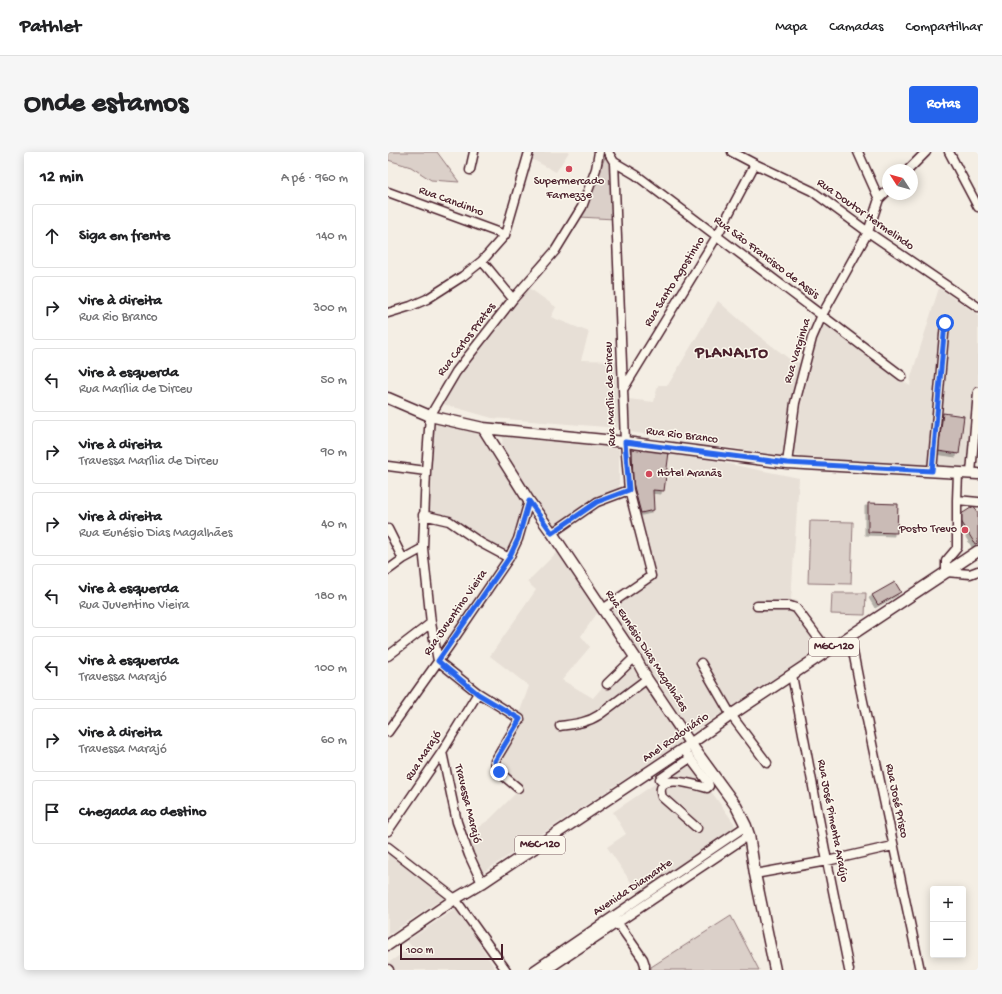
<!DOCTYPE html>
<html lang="pt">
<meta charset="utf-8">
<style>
:root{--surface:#fff;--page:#f6f6f6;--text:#202124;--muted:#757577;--line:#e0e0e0;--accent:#2563eb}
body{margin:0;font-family:"Gochi Hand",sans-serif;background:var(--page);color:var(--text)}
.controls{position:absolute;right:12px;bottom:12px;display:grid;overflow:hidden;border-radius:4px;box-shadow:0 2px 10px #0003}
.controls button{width:36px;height:36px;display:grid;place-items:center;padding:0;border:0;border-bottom:1px solid var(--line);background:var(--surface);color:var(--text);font:20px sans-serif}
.compass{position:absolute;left:494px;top:12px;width:36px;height:36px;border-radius:50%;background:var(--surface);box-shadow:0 2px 10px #0003;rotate:306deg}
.scale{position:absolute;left:12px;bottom:10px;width:103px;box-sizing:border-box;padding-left:4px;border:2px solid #4a1f2b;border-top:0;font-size:11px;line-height:14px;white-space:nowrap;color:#4a1f2b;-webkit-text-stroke:3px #fbf7ec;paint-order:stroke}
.stop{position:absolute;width:12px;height:12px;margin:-9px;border:3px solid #2563eb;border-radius:50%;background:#fff}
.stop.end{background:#2563eb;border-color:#fff;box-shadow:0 1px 4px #0008}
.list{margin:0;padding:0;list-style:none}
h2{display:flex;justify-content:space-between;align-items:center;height:52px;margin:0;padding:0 16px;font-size:17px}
h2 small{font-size:13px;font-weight:400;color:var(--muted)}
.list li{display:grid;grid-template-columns:26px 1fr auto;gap:12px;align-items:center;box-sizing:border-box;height:64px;margin:0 8px 8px;padding:0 8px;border:1px solid var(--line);border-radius:4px}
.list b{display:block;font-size:15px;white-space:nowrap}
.list p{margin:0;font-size:13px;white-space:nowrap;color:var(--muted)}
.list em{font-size:13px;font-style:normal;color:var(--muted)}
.icon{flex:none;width:22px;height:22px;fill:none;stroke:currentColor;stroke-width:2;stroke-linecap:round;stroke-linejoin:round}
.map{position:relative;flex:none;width:590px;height:818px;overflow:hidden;border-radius:4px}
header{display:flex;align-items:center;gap:24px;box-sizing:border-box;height:56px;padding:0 20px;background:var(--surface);border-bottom:1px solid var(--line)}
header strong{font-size:19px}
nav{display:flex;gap:22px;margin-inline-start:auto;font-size:14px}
.intro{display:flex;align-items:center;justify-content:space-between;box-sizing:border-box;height:96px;padding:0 24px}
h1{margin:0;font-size:28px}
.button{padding:10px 18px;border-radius:4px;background:var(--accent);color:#fff;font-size:14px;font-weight:700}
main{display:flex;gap:24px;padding:0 24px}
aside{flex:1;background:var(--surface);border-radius:4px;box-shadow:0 2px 10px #0003}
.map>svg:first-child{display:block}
.built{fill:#e7dfd6}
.green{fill:#dbd0c9;stroke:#92787a}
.building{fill:#cabbb6;stroke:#4a1f2b;filter:url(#shadow)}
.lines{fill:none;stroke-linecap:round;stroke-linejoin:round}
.minor-casing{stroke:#4a1f2b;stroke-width:11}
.major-casing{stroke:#4a1f2b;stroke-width:13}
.minor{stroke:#fbf7ec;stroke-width:8}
.major{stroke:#fbf7ec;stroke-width:10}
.route{stroke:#2563eb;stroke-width:5}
.poi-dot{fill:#d1495b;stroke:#fbf7ec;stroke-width:1.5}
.labels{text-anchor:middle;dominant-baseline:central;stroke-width:3;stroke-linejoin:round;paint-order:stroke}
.shield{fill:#fbf7ec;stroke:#7f6065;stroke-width:1}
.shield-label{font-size:11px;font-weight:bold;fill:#4a1f2b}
.poi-label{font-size:12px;fill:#4a1f2b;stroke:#fbf7ec}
.street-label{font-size:12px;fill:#4a1f2b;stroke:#fbf7ec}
.district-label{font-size:16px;font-weight:bold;letter-spacing:1px;fill:#4a1f2b;stroke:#fbf7ec}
</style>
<header>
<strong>Pathlet</strong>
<nav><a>Mapa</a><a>Camadas</a><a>Compartilhar</a></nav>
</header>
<div class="intro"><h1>Onde estamos</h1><a class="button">Rotas</a></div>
<main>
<aside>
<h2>12 min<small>A pé · 960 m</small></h2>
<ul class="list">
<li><svg class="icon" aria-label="ahead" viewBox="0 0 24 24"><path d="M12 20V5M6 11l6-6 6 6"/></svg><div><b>Siga em frente</b></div><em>140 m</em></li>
<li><svg class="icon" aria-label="right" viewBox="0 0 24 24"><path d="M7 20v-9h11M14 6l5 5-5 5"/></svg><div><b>Vire à direita</b><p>Rua Rio Branco</p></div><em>300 m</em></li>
<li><svg class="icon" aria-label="left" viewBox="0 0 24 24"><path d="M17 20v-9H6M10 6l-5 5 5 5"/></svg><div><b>Vire à esquerda</b><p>Rua Marília de Dirceu</p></div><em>50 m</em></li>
<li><svg class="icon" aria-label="right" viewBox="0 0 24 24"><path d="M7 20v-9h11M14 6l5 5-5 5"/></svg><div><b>Vire à direita</b><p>Travessa Marília de Dirceu</p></div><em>90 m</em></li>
<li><svg class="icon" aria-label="right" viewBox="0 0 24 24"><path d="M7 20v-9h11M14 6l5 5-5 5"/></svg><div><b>Vire à direita</b><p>Rua Eunésio Dias Magalhães</p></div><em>40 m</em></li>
<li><svg class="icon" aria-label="left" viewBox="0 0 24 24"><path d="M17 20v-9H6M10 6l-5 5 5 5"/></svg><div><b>Vire à esquerda</b><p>Rua Juventino Vieira</p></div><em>180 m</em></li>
<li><svg class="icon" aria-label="left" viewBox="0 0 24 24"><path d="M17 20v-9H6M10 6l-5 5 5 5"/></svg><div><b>Vire à esquerda</b><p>Travessa Marajó</p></div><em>100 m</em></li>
<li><svg class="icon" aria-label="right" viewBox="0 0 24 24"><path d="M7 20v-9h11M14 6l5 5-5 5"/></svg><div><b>Vire à direita</b><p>Travessa Marajó</p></div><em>60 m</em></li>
<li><svg class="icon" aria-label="arrive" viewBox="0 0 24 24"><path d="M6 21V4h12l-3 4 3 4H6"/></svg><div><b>Chegada ao destino</b></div></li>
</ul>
</aside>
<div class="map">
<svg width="590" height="818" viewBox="0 0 590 818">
<defs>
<filter id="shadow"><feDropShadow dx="-3" dy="3" stdDeviation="0" flood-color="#0004"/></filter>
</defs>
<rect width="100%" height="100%" fill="#f4eee4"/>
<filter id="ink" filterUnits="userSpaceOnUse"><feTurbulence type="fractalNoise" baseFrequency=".025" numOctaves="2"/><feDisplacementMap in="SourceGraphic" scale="8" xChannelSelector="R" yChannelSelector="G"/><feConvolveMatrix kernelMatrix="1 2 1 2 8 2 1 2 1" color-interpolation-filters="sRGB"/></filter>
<g filter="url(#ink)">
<!-- built -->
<path class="built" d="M145 0H181L168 20 142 6Z
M141 136 168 155 163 165 201 180 193 208 230 209V276L104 266 55 252 61 238Z
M551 136 590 163V317L497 312 404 303 414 248 429 189 435 170 522 234 523 225Z
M330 149 367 181 404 209 413 211 401 256 395 304 243 280 240 247 266 250 270 233H280Z
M46 269 90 281 136 350 119 400 84 382 65 366 39 359Z
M115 282 231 297V336L207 347 166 374 119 308 114 292Z
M244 295 281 300 411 326 403 448H408L441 490 303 581 222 458 268 425 245 331Z
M169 400 197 439 210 460 193 484 202 495 174 528 205 546 239 507 293 590 94 721 78 684 102 667 129 640 111 616 109 608 136 567 131 562 141 534 102 504 148 438 139 430Z
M301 609 346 671 347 678 251 742 219 695 238 682 225 660Z
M0 701 57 745 0 783Z
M69 756 108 818H0V811L24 795 19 789Z"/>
<!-- green -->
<path class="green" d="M0 0H49L71 30 43 28 23 15 0 8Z
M218 3 222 12 226 67 192 65Z
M422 369 465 370 463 432 420 431Z
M444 441H478L477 463 443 462Z
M343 764 371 818H263V815Z"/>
<!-- building -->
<path class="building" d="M555 261 576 264 571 302 550 299Z
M244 295 281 300 276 339 265 338 266 358 253 361 245 331Z
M480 351 510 352 509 381 480 380Z
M586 354 590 361V391L587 392 570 364Z
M507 430 513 440 490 453 484 443Z"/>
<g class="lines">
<defs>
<path id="minor" d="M344 0 367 12 424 39 480 80 590 155
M470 0 491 47
M561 0 590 55
M226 10 248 23 514 224
M82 18 86 0
M520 18 538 0
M0 40 117 83
M94 109 125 147
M0 161 23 154 39 147 75 124 94 109 117 83 141 0
M236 236 329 84 367 12
M399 311 407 251 424 186 434 163 480 80 491 47 500 38
M0 314 38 319
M544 319 557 171
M570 321 569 348V396L558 409V420L582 422 590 419
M583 321 590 240
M569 348 590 350
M35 363 61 369 93 391 121 406
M0 377 15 407
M164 381 209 350 241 338
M0 418 15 407 35 396
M369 454H402L408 456 440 499
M215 457 263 424 241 338 237 290 235 237 226 10 220 0
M462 484 472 535 532 818
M0 504 43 471
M313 511 343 563 379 611
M404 523 439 709 461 818
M219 532 247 505
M172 574C186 572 199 571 211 563L259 527
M0 580 61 494 121 406 130 387 141 349
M295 597 320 630 321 634 319 636C308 633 265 619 274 645L309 676
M54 600 69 670 81 703 94 731
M272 627 302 606
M130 636 111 620 108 615 107 609 132 567 90 541 50 509 43 471 35 396 38 319 42 264 68 220 125 147 167 99 194 55 208 17 211 0
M0 679 54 600 90 541
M0 695 67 747 118 818
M367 722 439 709 505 694
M227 767 255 807 257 813V818
M0 817 1 818
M146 818 358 674
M159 818 361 683"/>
<path id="major" d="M0 246 42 264 95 276 237 290 399 311 590 322
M95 276 141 349 164 381 247 505 259 527 302 591 348 654 358 674 361 683 367 722 387 818
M0 793 67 747 94 731 295 597 343 563 590 399"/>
</defs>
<!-- minor casing -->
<use href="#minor" class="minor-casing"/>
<!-- major casing -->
<use href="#major" class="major-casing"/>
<!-- minor -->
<use href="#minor" class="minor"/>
<!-- major -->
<use href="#major" class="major"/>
</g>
</g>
<g class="lines" filter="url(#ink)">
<!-- route -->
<path class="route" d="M111 620 108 615 107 609 132 567 90 542 50 509 121 406 130 387 141 349 164 381 209 350 241 338 237 290 399 311 544 319 557 171"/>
</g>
<!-- markers -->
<g class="poi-dot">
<circle cx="181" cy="17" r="4"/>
<circle cx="261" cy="322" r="4"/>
<circle cx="577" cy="378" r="4"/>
</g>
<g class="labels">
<!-- shield labels -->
<g class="shield">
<rect x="421" y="486" width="50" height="18" rx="3"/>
<rect x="127" y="684" width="50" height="18" rx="3"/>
</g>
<g class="shield-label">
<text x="446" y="495">MGC-120</text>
<text x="152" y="693">MGC-120</text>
</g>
<!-- poi labels -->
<g class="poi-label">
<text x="181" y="30">Supermercado<tspan x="181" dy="14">Farnezze</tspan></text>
<text x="269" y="322" text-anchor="start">Hotel Aranãs</text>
<text x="569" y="378" text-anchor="end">Posto Trevo</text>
</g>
<!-- street labels -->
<g class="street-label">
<text transform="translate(63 50) rotate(20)">Rua Candinho</text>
<text transform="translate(477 63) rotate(35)">Rua Doutor Hermelindo</text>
<text transform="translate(378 106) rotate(37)">Rua São Francisco de Assis</text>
<text transform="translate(287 130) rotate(-58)">Rua Santo Agostinho</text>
<text transform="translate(79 188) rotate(-53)">Rua Carlos Prates</text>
<text transform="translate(410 199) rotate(-73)">Rua Varginha</text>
<text transform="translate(223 242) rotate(-92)">Rua Marília de Dirceu</text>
<text transform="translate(294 284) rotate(7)">Rua Rio Branco</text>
<text transform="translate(68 461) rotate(-55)">Rua Juventino Vieira</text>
<text transform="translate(258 499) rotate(57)">Rua Eunésio Dias Magalhães</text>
<text transform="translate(288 586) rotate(-35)">Anel Rodoviário</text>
<text transform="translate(36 604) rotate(-57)">Rua Marajó</text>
<text transform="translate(508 649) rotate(78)">Rua José Prisco</text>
<text transform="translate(79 652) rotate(76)">Travessa Marajó</text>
<text transform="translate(444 669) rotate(79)">Rua José Pimenta Araújo</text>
<text transform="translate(245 736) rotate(-34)">Avenida Diamante</text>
</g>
<!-- district labels -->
<g class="district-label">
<text x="344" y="202">PLANALTO</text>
</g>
</g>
</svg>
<div class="controls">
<button>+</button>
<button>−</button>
</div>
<svg class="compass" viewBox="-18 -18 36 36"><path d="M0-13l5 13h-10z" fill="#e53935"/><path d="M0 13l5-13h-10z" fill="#757577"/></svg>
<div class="scale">100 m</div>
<div class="stop" style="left:557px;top:171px"></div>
<div class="stop end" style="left:111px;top:620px"></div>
</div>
</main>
